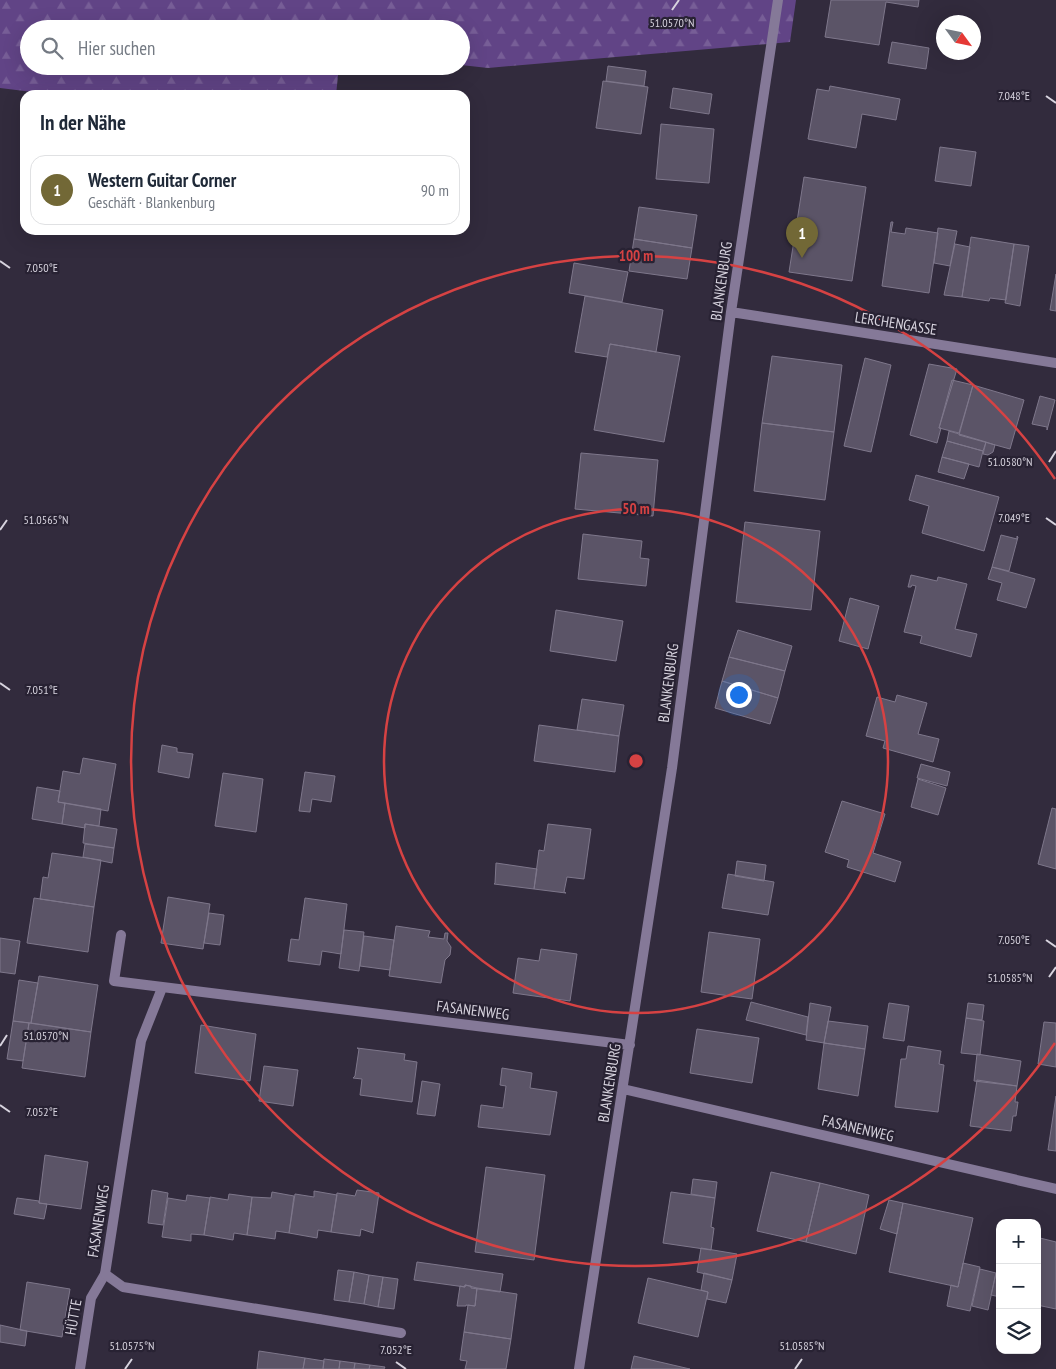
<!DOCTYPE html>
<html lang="de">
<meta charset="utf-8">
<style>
:root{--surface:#fff;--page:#f2f2f3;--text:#1f2937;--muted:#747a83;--line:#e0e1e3;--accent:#726836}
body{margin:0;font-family:"PT Sans Narrow",sans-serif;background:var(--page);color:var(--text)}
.controls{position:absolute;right:15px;bottom:15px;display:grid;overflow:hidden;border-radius:10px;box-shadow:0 5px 20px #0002}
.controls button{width:45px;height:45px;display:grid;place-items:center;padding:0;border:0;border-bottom:1px solid var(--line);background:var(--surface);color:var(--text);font:25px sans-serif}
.compass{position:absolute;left:936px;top:15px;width:45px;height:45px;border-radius:50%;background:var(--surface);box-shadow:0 5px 20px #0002;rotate:123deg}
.you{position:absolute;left:738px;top:694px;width:18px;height:18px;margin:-12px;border:4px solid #fff;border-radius:50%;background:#1a73e8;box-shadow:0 0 0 8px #1a73e833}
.badge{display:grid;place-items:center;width:32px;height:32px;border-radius:50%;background:var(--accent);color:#fff;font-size:16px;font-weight:700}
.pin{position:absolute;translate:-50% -41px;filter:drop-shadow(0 1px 2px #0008)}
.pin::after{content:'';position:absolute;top:26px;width:18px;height:15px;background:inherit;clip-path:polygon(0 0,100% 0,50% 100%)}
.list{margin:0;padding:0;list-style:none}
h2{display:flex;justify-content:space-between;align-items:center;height:65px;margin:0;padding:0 20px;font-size:21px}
h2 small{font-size:16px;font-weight:400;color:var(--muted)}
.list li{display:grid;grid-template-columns:32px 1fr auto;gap:15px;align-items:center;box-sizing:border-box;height:70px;margin:0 10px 10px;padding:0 10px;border:1px solid var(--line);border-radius:15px}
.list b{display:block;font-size:19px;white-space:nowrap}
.list p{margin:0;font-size:16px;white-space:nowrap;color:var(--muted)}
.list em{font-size:16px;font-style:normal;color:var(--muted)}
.icon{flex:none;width:28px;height:28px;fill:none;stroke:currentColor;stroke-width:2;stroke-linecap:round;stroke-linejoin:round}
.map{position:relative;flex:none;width:1056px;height:1369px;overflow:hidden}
.search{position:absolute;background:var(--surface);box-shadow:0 5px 20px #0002;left:20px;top:20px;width:450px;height:55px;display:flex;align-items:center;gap:12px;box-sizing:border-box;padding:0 18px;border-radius:28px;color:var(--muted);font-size:19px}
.panel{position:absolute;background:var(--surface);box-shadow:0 5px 20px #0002;left:20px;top:90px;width:450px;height:145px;border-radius:15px}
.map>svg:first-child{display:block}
.forest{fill:url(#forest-firs)}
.building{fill:#5b5467;stroke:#7e778b}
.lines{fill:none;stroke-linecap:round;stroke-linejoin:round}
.service{stroke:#857998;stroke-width:10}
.minor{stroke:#857998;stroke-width:10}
.ticks{fill:none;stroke:#d7d3de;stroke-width:2}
.ring{fill:none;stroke:#d64243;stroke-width:2.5}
.labels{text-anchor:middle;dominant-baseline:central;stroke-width:4.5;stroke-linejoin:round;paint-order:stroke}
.street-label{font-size:15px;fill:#d7d3de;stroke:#282233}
.ticks-label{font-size:12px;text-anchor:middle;fill:#d7d3de;stroke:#282233;stroke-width:4.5;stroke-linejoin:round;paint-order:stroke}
.centre{fill:#d64243;stroke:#282233;stroke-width:2.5}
.ring-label{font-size:15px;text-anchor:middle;font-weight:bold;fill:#d64243;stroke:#282233;stroke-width:4.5;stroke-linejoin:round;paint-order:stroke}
</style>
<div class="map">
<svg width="1056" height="1369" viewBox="0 0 1056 1369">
<defs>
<pattern id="forest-firs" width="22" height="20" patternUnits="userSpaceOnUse" patternTransform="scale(1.25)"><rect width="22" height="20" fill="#614486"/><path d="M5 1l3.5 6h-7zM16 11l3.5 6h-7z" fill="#775e97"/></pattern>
</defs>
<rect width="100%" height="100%" fill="#322b3d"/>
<!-- forest -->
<path class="forest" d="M0 0H796L790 42 488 68 461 65V29H29V66H339L336 95H57L0 88Z"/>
<!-- building -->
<path class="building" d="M831 0H919L918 7 886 2 879 45 825 37Z
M892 42 929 48 926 69 888 63Z
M608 66 646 71 644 86 606 81Z
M603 81 648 87 641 134 596 128Z
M830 86 900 99 896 120 862 114 856 148 808 139 817 89 829 91Z
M673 88 712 94 709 114 670 108Z
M661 124 714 129 709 183 656 179Z
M940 147 976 152 971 186 935 181Z
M804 177 866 187 852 281 789 272Z
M639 207 697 215 692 248 634 239Z
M891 222H893L891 232 905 234 906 228 938 233 929 293 882 286Z
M938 228 957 231 950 266 934 263Z
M971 237 1014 244 1006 300 990 298 989 301 962 297Z
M634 239 692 248 687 279 629 271Z
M955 244 970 247 962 297 944 295Z
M1014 244 1029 246 1020 306 1005 303Z
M574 263 628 272 622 302 569 293Z
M1056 274V311L1050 310Z
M585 296 663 310 656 352 610 344 607 357 575 352Z
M610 344 680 356 664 442 594 430Z
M772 356 842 365 834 432 762 423Z
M865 358 891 365 871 452 844 446Z
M929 364 957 369 939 428H941L937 443 910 435Z
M952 380 973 385 959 433 939 428Z
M973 385 1024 400 1010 449 959 435Z
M1040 396 1055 400 1047 430V427L1032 424Z
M762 423 834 432 825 500 754 491Z
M949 431 986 442 983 451 947 441Z
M947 441 983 451 979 467 942 457Z
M986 442 995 445 993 452 988 455 983 454Z
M581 453 658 460 653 516 575 509Z
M942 457 969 464 964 479 938 472Z
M916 475 999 497 984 551 922 533 929 506 909 500Z
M745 522 820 531 811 610 736 602Z
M583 534 642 541 640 558 649 559 646 586 578 579Z
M1001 535 1017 539V536L1018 537 1009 571 992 567Z
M992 567 1035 579 1026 608 997 600 1002 583 988 579Z
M911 575 937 581 938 577 967 584 955 629 977 634 971 657 920 643 922 636 904 632 916 586 912 585 911 587H908Z
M850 598 879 606 868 649 839 641Z
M556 610 623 621 616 661 550 651Z
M738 630 792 646 785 671 729 657Z
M729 657 785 671 778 698 722 681Z
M722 681 778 698 770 724 715 708Z
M897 695 927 703 918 734 939 739 933 762 883 748 885 741 866 736 877 697 895 702Z
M582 699 624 705 619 736 577 730Z
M539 725 619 736 615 772 534 761Z
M162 745 177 748V752L193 754 189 778 158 772Z
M83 758 116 764 108 811 58 802 63 771 80 774Z
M921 764 950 772 947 786 917 778Z
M305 772 335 776 331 802 312 799 310 812 299 811Z
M223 773 263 779 256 832 215 826Z
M918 779 946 788 938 815 911 807Z
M37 787 60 791 58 802 65 803 62 824 32 819Z
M842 801 885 814 873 853 901 862 895 882 847 867 849 860 825 852Z
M65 803 101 809 99 826 85 824V828L62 824Z
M1052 808 1056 809V869L1038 864Z
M85 824 117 829 114 848 83 843Z
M548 824 591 829 584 879 567 877 564 892 566 893 534 889 539 850 544 851Z
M85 844 114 848 112 863 83 857Z
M52 853 101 860 94 907 40 899 43 877 48 878Z
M737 861 766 865 764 881 735 876Z
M496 863 537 869 534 889 494 884 495 883Z
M728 874 774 882 768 915 722 908Z
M168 897 210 904 203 949 161 943Z
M34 898 94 907 88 952 27 943Z
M305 898 347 904 341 954 322 951 320 965 288 961 291 939 299 940Z
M209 913 224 915 220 945 204 943Z
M396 926 430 931 428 937 444 939 445 933H448L447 941 451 947 450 955 445 960 441 983 389 976Z
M344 930 364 932 359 971 339 968Z
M709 932 760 939 752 999 701 992Z
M364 936 394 940 390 970 360 966Z
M0 938 20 941 15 974 0 972Z
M541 949 577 954 570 1001 513 993 518 958 539 961Z
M39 976 98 985 91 1032 31 1023Z
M19 980 38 983 31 1023 13 1021Z
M751 1002 808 1017 806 1035 746 1020Z
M810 1003 831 1007 824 1043 806 1040Z
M889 1003 909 1006 904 1041 883 1038Z
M968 1003 984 1005 982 1020 966 1018Z
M966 1018 984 1021 980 1055 961 1053Z
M13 1021 29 1023 23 1061 7 1059Z
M828 1021 868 1026 865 1049 824 1043Z
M1044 1022 1056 1023V1067L1038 1064Z
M29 1023 91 1032 85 1077 22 1068Z
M201 1025 256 1034 250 1081 195 1073Z
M697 1029 759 1038 752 1083 690 1073Z
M824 1043 865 1049 858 1096 818 1089Z
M908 1046 941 1051 939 1064 944 1065 938 1112 895 1107 901 1059H906Z
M357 1048 405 1054 404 1060 417 1062 412 1102 360 1095 362 1079 353 1078 355 1076 359 1049Z
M977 1054 1021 1061 1017 1086 974 1081Z
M264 1066 298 1070 293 1106 259 1101Z
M502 1068 532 1073 530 1088 557 1092 550 1135 478 1127 481 1105 503 1108 506 1086 500 1085Z
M977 1080 1017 1086 1015 1102H1018L1016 1116H1013L1011 1131 970 1126Z
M422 1081 440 1084 435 1116 417 1114Z
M1056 1096V1151L1048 1150Z
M45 1155 88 1162 81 1209 39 1203Z
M486 1167 545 1175 534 1260 475 1252Z
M771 1172 820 1183 806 1242 757 1231Z
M693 1179 717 1182 715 1198 691 1194Z
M820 1183 869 1195 856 1254 806 1242Z
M152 1190 168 1193 163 1225 148 1223Z
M357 1190 379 1193 373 1233 361 1229 360 1236 331 1232 337 1193 355 1196Z
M314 1191 337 1195 331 1232 318 1230 317 1238 289 1233 295 1194 314 1197Z
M272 1192 294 1196 289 1233 276 1231 275 1239 247 1235 252 1197 271 1198Z
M671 1192 715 1198 711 1227 714 1228 711 1250 663 1243Z
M229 1194 252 1197 247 1235 234 1233 233 1240 204 1235 210 1197 228 1200Z
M187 1195 210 1198 204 1235 191 1234V1241L162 1237 168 1198 186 1201Z
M17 1198 39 1201V1203L47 1204 44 1219 14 1214Z
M889 1200 903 1203 897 1234 880 1229Z
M903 1203 973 1218 958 1287 889 1272Z
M1040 1238 1056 1242V1309L1037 1305V1249Z
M701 1248 737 1254 732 1280 697 1272Z
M417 1262 503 1274 500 1292 471 1288V1286L465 1285V1287L414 1280Z
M963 1263 980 1267 970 1311 947 1306 951 1285 958 1287Z
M980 1269 996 1273 988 1310 972 1306Z
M338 1270 354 1272 349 1302 334 1300Z
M354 1272 369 1275 364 1304 349 1302Z
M704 1273 732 1280 726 1303 707 1299 708 1292 701 1290Z
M996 1273 1000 1274V1297L991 1295Z
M369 1275 383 1277 378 1307 364 1304Z
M383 1277 398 1279 394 1309 378 1307Z
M648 1278 708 1292 698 1337 638 1323Z
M27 1282 70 1289 62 1337 20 1330Z
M465 1285 477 1288 475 1306 466 1305V1306H457L460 1286 465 1287Z
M477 1288 517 1294 511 1339 464 1332 468 1305 475 1306Z
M0 1325 27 1331 25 1346 0 1342Z
M464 1332 511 1339 506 1369H465L467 1361 460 1360Z
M259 1351 305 1358 303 1369H257Z
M634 1356 690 1369H631Z
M305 1358 324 1361 323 1369H303Z
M324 1359 340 1361 339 1369H323Z
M340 1361 355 1363 354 1369H339Z
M355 1363 370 1365 369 1369H354Z
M370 1365 385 1367 384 1369H369Z"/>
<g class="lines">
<!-- service -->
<path class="service" d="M319 1319 401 1333
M80 1369 91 1298 105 1274"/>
<!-- minor -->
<path class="minor" d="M731 312 1056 363
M121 935 114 981 630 1045
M162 988 141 1041 105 1274 123 1287 319 1319
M623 1089 1056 1189
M579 1369 672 768 731 312 778 0"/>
</g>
<!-- ticks -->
<path class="ticks" d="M672 10 679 0M1046 96 1056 103M0 261 10 268M1049 462 1056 451M1046 518 1056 525M0 530 7 520M0 683 10 690M1046 940 1056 947M1049 977 1056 967M0 1046 7 1035M0 1105 10 1112M396 1362 406 1369M125 1369 132 1359M795 1369 802 1359"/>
<!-- distance rings -->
<g class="ring">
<circle cx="636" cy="761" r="252"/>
<path d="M1055 1043A505 505 0 1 1 1055 479"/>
</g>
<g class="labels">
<!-- street labels -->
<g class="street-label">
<text transform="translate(721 281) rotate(-82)">BLANKENBURG</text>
<text transform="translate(896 323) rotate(9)">LERCHENGASSE</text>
<text transform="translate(668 683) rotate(-83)">BLANKENBURG</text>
<text transform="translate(473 1010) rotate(7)">FASANENWEG</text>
<text transform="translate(609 1083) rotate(-81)">BLANKENBURG</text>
<text transform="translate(858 1128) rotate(13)">FASANENWEG</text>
<text transform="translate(98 1221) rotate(-81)">FASANENWEG</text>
<text transform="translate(73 1317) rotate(-80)">HÜTTE</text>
</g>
</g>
<g class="ticks-label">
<text x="672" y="27">51.0570°N</text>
<text x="1014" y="100">7.048°E</text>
<text x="42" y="272">7.050°E</text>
<text x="1010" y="466">51.0580°N</text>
<text x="1014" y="522">7.049°E</text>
<text x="46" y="524">51.0565°N</text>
<text x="42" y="694">7.051°E</text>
<text x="1014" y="944">7.050°E</text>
<text x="1010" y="982">51.0585°N</text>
<text x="46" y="1040">51.0570°N</text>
<text x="42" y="1116">7.052°E</text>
<text x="132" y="1350">51.0575°N</text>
<text x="802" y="1350">51.0585°N</text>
<text x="396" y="1354">7.052°E</text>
</g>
<circle cx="636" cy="761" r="8" class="centre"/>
<g class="ring-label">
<text x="636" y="261">100 m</text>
<text x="636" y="514">50 m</text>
</g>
</svg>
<div class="controls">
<button>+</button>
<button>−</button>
<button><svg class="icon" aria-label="layers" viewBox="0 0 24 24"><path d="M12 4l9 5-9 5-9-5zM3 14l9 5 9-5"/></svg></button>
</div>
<svg class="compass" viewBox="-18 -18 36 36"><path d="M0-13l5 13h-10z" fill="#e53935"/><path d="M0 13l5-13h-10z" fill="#747a83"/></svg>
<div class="you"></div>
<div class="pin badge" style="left:802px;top:258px">1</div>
<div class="search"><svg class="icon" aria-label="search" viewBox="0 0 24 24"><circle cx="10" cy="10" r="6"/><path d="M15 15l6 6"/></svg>Hier suchen</div>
<section class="panel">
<h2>In der Nähe<small></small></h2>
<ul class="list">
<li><span class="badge">1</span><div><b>Western Guitar Corner</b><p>Geschäft · Blankenburg</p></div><em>90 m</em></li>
</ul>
</section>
</div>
